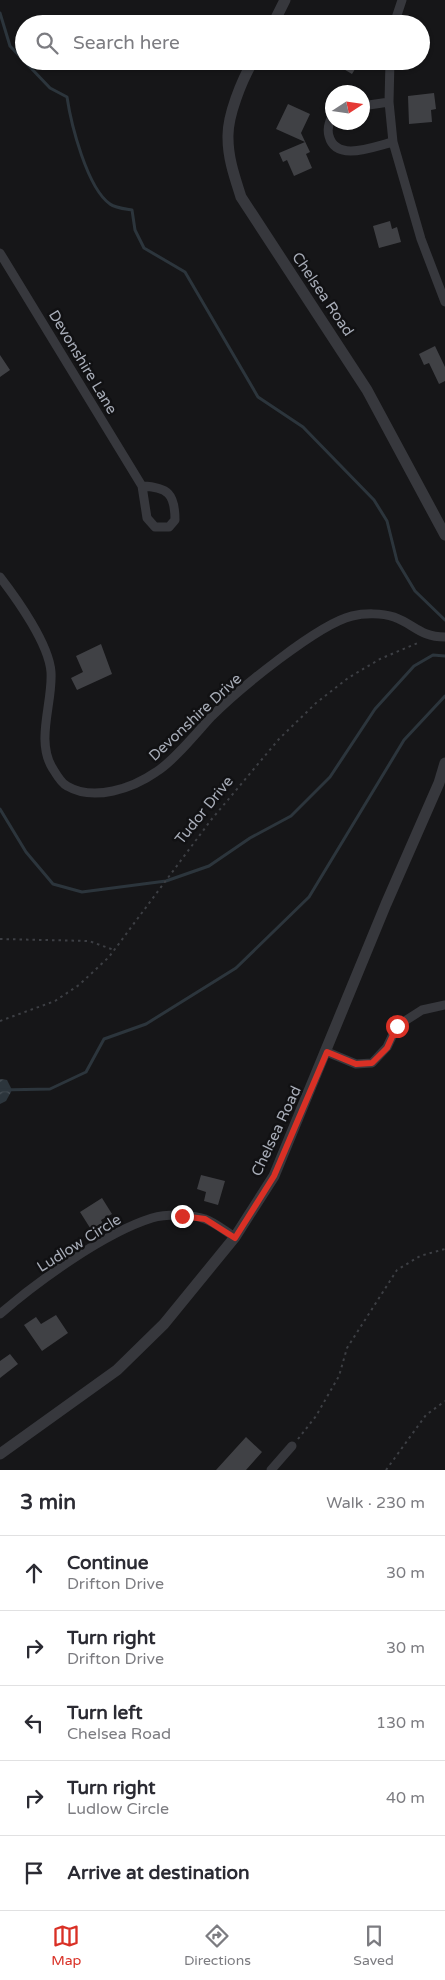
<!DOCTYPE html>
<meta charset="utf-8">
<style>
:root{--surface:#fff;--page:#f2f2f3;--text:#2b2b33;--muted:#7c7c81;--line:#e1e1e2;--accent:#d93025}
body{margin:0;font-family:"Varela Round",sans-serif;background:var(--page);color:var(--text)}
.compass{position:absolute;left:325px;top:85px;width:45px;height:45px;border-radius:50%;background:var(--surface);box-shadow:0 1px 4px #0004;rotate:78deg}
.stop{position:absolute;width:15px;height:15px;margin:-11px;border:4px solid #d93025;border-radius:50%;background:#fff}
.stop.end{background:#d93025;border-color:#fff;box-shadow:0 1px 5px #0008}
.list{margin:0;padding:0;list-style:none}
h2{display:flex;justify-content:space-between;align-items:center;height:65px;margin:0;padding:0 20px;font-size:21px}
h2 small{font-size:16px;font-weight:400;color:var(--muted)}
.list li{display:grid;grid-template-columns:32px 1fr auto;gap:15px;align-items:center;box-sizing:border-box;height:75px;padding:0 20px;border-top:1px solid var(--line)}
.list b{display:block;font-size:19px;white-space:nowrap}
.list p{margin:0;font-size:16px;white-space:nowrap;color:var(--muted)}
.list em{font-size:16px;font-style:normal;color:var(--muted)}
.icon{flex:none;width:28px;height:28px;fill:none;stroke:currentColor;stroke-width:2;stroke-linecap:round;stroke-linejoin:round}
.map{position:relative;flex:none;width:445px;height:1470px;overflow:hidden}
.search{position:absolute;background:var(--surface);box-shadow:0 1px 4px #0004;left:15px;right:15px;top:15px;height:55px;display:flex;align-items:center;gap:12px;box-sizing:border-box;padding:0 18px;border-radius:28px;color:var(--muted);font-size:19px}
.sheet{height:440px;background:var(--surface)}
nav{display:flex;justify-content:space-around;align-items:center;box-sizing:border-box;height:70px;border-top:1px solid var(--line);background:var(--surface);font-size:14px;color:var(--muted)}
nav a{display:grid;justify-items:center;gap:2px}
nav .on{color:var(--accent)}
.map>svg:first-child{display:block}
.water{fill:url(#water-waves)}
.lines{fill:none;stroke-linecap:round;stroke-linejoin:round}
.stream{stroke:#2c353c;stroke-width:3}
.building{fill:#404145}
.path{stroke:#3d3f44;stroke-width:2;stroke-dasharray:2.5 4;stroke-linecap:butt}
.minor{stroke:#37383d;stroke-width:9}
.tertiary{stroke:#37383d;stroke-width:11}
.route{stroke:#d93025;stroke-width:6}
.labels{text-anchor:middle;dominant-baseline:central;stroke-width:5;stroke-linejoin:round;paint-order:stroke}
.street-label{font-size:15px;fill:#a8adb8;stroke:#111113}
</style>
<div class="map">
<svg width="445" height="1470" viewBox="0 0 445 1470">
<defs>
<pattern id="water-waves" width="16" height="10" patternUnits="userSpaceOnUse" patternTransform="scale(1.25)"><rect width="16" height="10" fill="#2c353c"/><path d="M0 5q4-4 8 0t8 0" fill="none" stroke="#485056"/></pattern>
</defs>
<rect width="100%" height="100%" fill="#161618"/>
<!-- water -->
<path class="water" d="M0 1079 7 1080 12 1090 6 1101 0 1104Z"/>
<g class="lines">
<!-- stream -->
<path class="stream" d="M0 13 10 46 50 88 67 97C71 124 87 188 110 204 115 208 126 209 132 210L135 230 144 248 185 272 258 397 303 427 374 500 387 521 397 561 415 591 445 620
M0 809 26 852 53 884 82 892 166 881 209 866 250 838 291 816 330 777 375 709 414 666 433 655 445 656
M0 1090 50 1089 86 1072 104 1039 146 1024 236 968 309 897 404 740 445 696"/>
</g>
<!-- building -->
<path class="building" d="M330 61H360L352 74Z
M434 93 436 109 431 110 432 122 409 124 408 96Z
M288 104 310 114 301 133 310 152 306 154 312 168 294 176 287 160 283 162 279 153 305 142 276 129Z
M390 221 392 229 397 227 401 242 379 248 373 226Z
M435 346 445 367V381L439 384 429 363 424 365 419 354Z
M0 355 10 370 0 377Z
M101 644 112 674 77 690 71 678 83 672 76 656Z
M201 1175 225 1181 218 1205 204 1201 206 1192 197 1189Z
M102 1198 112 1214 101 1220 103 1224 92 1231 80 1212Z
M56 1315 68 1333 42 1351 24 1325 36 1317 41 1324Z
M10 1354 18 1364 0 1378V1361Z
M246 1437 262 1452 246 1470H216Z"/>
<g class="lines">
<!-- path -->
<path class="path" d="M0 939 89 941 114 950
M0 1021 55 1001 79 985 109 957 211 820 279 739 316 703 348 678 380 659 420 642
M298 1439 316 1416 339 1376 347 1348 397 1270 420 1256 445 1249
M386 1470 426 1415 445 1401"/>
<!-- minor -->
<path class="minor" d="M394 24 402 0
M390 61 389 102 393 142 421 239 445 302
M362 106 389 102
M332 117C328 124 327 129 329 136 336 163 375 146 393 142
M0 253 142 486 147 518 155 527H169L175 520C175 494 168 487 142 486
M0 577C17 599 49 644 51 672 53 703 35 741 53 769 56 774 62 784 67 786 94 802 133 788 156 772 174 761 197 732 212 716 238 690 318 624 352 616 364 613 382 613 394 617 414 624 420 637 445 637
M327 1052 356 1064 372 1063 387 1047 397 1026 422 1010 445 1005
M0 1314C38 1281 104 1233 152 1218 166 1214 192 1214 205 1219 216 1223 226 1232 235 1237
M271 1470 292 1446"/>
<!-- tertiary -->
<path class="tertiary" d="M273 24 285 0
M253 61C242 80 227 116 228 138 228 159 235 178 241 197L367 390 445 535
M0 1454 117 1370 164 1324 235 1237 274 1176 386 904 439 783 445 763"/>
</g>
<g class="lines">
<!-- route -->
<path class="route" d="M182 1216 205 1219 235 1238 274 1176 327 1052 356 1064 372 1063 387 1048 397 1026"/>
</g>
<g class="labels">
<!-- street labels -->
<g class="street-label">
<text transform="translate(323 294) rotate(56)">Chelsea Road</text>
<text transform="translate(83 362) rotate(59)">Devonshire Lane</text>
<text transform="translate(195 717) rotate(-43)">Devonshire Drive</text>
<text transform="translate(204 810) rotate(-51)">Tudor Drive</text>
<text transform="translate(276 1131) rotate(-65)">Chelsea Road</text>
<text transform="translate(79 1243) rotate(-32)">Ludlow Circle</text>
</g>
</g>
</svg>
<svg class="compass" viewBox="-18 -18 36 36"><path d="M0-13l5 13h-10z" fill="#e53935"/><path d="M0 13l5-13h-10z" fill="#7c7c81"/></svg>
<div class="stop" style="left:397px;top:1026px"></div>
<div class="stop end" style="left:182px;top:1216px"></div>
<div class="search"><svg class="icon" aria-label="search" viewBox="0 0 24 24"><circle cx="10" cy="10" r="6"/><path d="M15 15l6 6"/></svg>Search here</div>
</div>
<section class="sheet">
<h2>3 min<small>Walk · 230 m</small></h2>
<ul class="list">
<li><svg class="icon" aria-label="ahead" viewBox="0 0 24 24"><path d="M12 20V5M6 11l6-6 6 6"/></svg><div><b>Continue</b><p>Drifton Drive</p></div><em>30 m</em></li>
<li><svg class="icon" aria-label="right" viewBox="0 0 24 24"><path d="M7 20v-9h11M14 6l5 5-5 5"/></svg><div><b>Turn right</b><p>Drifton Drive</p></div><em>30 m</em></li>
<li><svg class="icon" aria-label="left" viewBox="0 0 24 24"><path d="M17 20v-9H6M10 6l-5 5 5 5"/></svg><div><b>Turn left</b><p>Chelsea Road</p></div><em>130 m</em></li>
<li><svg class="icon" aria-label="right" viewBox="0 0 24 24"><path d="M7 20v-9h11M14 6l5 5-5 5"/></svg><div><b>Turn right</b><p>Ludlow Circle</p></div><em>40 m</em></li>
<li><svg class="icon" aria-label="arrive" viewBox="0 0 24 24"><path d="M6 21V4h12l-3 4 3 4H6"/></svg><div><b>Arrive at destination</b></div></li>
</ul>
</section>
<nav>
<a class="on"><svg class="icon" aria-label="map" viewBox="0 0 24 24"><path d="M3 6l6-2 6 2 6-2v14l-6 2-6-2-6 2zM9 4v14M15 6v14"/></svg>Map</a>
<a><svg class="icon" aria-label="directions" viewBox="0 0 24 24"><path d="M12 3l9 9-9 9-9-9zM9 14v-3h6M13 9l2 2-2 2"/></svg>Directions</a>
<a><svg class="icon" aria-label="saved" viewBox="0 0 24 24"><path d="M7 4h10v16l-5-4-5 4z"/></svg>Saved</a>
</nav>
